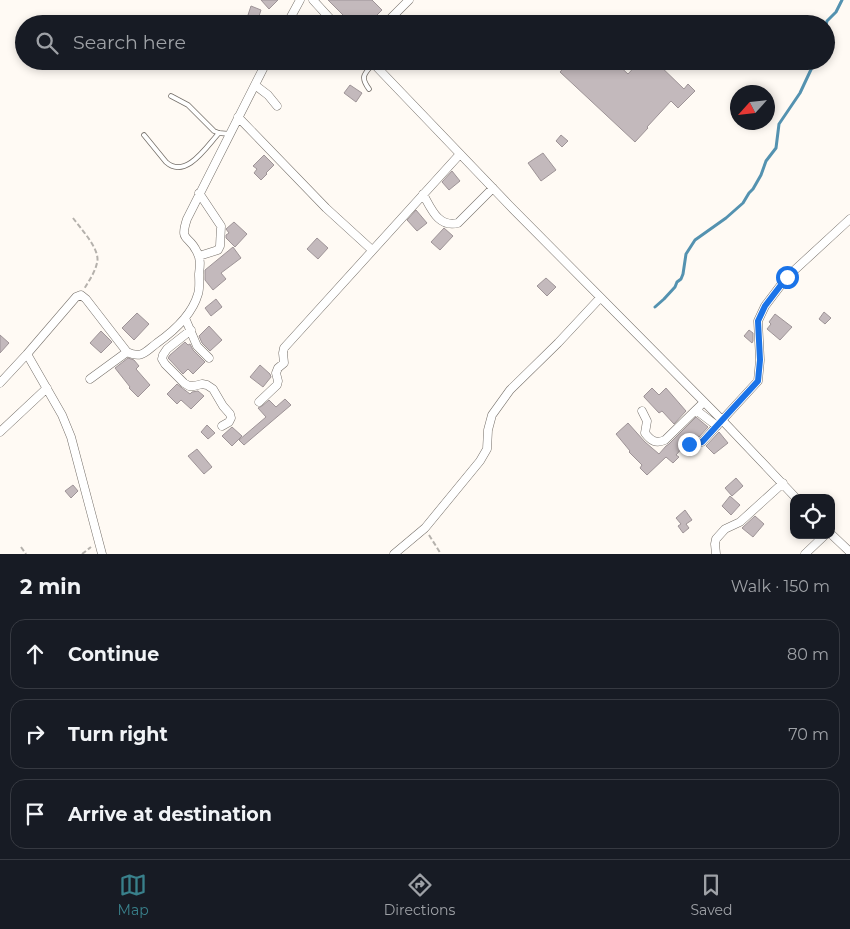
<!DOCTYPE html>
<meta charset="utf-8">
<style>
:root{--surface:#171b24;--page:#242831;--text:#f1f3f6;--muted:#9ea1a6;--line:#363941;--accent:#39808b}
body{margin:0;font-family:Montserrat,sans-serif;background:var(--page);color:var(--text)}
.controls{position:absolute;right:15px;bottom:15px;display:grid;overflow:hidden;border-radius:10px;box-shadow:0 2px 8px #0003}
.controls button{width:45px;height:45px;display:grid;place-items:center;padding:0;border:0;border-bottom:1px solid var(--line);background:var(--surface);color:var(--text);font:25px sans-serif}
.compass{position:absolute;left:730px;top:85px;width:45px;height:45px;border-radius:50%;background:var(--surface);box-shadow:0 2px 8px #0003;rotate:243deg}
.stop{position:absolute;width:15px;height:15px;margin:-11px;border:4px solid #1a73e8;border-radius:50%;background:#fff}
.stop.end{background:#1a73e8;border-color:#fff;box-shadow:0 1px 5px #0008}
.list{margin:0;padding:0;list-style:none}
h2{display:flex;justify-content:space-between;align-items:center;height:65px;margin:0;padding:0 20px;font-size:21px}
h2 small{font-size:16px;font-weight:400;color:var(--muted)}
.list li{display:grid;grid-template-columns:32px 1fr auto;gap:15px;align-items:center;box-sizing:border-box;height:70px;margin:0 10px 10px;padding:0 10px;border:1px solid var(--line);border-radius:15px}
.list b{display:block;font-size:19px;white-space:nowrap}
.list em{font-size:16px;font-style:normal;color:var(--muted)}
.icon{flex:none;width:28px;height:28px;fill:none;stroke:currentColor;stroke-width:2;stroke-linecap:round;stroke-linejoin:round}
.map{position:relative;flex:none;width:850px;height:554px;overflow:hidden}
.search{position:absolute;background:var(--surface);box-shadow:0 2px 8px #0003;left:15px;right:15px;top:15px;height:55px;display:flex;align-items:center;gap:12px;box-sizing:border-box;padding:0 18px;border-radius:28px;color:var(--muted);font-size:19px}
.sheet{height:305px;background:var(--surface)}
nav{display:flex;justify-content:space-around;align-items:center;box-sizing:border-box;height:70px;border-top:1px solid var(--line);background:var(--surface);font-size:14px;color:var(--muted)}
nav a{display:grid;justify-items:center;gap:2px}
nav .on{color:var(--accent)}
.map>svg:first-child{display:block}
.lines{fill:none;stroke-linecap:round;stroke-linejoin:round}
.stream{stroke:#5492b0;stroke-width:3}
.building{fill:#c3b9bc;stroke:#9e9497}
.service-casing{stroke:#76706a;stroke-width:5.5}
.minor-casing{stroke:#76706a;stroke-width:9}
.path{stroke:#b5b1ac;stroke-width:2;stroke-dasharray:5 2.5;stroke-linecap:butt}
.service{stroke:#fff;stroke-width:4}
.minor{stroke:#fff;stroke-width:8}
.route{stroke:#1a73e8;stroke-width:6}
</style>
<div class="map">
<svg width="850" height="554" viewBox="0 0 850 554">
<rect width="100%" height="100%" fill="#fffaf4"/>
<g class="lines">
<!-- stream -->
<path class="stream" d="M826 25 827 21 836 12 842 0
M655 307 664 299 675 287 677 282 681 279 683 274 686 254 695 240 726 218 743 203 749 193 753 189 761 175 766 161 776 148 779 124 800 93 815 61"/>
</g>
<!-- building -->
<path class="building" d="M261 0H278L269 9Z
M328 0H372L382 10 368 24H352Z
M251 6 261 10 258 19 248 15Z
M570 61H614L628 74 640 61H655L684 89 688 84 695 91 678 108 671 101 647 127 648 128 635 142 560 72Z
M350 85 362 93 356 102 344 93Z
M561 135 568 141 562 147 556 141Z
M543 153 556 170 541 181 528 163Z
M264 155 274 165 266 173 267 174 261 180 254 173 257 169 253 166Z
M452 171 460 181 449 190 442 182Z
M416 210 427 223 417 231 407 220Z
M234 222 247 234 235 247 226 238V235L229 233 226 229Z
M444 228 453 236 440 250 431 242Z
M317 238 328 248 318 259 307 249Z
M233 247 241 258 221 273 226 279 213 290 205 280V270Z
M546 278 556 287 547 296 537 286Z
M216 299 222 307 211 316 205 308Z
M824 312 831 318 825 324 819 319Z
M137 313 149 324 134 340 122 328Z
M775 314 792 327 780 340 767 329 771 324 769 322Z
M209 326 222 340 210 351 202 343 199 336Z
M749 330 753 333V341L752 343 744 336Z
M101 331 112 342 101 353 90 343Z
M0 335 9 343 0 353Z
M185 342 188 345 190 344 193 350 205 362 193 374 188 369 183 374 168 358 170 355Z
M128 358 134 360 139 366 136 369 150 385 138 397 129 388 130 387 115 368Z
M260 365 270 374 271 377 263 387 250 377Z
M177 384 190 394 192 392 198 391 204 396 191 409 181 400 177 404 167 394Z
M652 388 659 395 666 388 686 411 674 424 662 411 659 413 644 397V396Z
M285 399 291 405 244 445 239 440 266 417 258 408 262 406 269 400 276 407Z
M696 417 708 427 699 437 693 434 685 440 684 442V446L676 455 679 457 673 463 666 457 647 475 640 468 642 465 629 452 630 451 616 434 628 423 645 442 659 454 666 446 669 444Z
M207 425 215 433 208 439 201 432Z
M232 427 242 436 232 446 222 436Z
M719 432 728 443 714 454 706 446Z
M197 449 212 467 204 474 188 456Z
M736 478 743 486 732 496 725 488Z
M73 485 78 491 71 498 65 491Z
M730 496 740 505 731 515 722 506Z
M685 510 692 520 686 524 689 528 683 533 678 526 681 524 676 518Z
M755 516 764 524 753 537 742 528Z"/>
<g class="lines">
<defs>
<path id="service" d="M369 89C360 77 364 74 373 64
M171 96 188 105 214 131 219 133 230 134
M144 135 166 162C186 180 207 146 219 133
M808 536V535"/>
<path id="minor" d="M313 0 335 24
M287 24 300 0
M385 24 409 0
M371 61 509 205 722 420 796 498
M255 85 268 95 277 106
M238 117 326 208 372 250
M423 194C431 208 438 228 458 223L493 188
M199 256 218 250 220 246 221 226 199 193
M185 318 197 346 209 358
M191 330 167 349 163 355 162 359 165 364 184 383 189 386H194L202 384 207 385 213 389 223 406 230 414 231 418 229 422 222 426
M90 379 127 352
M0 383 27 354
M259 402 277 385 278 381 276 373 278 368 284 363 283 353 284 348 460 154
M696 410 717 426
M642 411 647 421 645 433C651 441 656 444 665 440L704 402
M0 432 47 388
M689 444 694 440 698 443 702 442 758 381 760 360 758 321 765 306 787 277 850 219
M831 534 850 552
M102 554 71 437 62 415 27 354 76 297 81 295 86 299 127 352C142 359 145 352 157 343 174 331 192 315 198 294 200 288 199 280 199 274 200 266 201 259 197 252 189 234 179 243 187 219L267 61
M394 554 425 528 480 461 487 449 488 430 492 415 510 390 558 343 600 298
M716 554 715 544 716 539 725 529 740 522 783 483
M805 554 825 535"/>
</defs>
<!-- service casing -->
<use href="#service" class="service-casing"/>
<!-- minor casing -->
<use href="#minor" class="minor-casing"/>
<!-- path -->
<path class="path" d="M73 218C81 229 101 250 97 263 95 272 89 281 84 289
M429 535 441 554
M21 547 26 554
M82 554 91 547"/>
<!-- service -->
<use href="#service" class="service"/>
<!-- minor -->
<use href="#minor" class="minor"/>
</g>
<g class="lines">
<!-- route -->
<path class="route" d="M689 444 694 440 698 443 702 442 758 381 760 360 758 321 765 306 787 277"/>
</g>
</svg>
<div class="controls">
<button><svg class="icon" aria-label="locate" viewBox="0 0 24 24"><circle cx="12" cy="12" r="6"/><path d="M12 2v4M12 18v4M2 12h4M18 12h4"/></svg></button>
</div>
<svg class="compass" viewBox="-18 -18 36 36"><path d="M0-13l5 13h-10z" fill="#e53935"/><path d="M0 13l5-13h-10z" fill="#9ea1a6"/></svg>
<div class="stop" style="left:787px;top:277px"></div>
<div class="stop end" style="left:689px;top:444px"></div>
<div class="search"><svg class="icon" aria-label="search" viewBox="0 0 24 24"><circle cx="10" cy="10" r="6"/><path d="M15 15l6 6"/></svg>Search here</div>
</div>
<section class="sheet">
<h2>2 min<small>Walk · 150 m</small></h2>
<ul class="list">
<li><svg class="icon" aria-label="ahead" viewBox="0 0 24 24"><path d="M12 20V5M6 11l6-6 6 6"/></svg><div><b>Continue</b></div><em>80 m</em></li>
<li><svg class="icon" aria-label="right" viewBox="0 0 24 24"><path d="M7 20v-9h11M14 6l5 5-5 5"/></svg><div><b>Turn right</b></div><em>70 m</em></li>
<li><svg class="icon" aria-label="arrive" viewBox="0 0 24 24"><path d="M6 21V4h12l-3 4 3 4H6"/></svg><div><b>Arrive at destination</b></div></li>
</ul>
</section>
<nav>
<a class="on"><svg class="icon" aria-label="map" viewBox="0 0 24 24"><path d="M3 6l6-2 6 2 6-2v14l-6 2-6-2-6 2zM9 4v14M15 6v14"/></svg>Map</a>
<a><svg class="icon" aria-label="directions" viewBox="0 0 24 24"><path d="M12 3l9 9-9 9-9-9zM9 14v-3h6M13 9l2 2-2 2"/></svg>Directions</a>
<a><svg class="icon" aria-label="saved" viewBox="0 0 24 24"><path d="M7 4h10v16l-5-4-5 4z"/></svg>Saved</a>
</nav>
